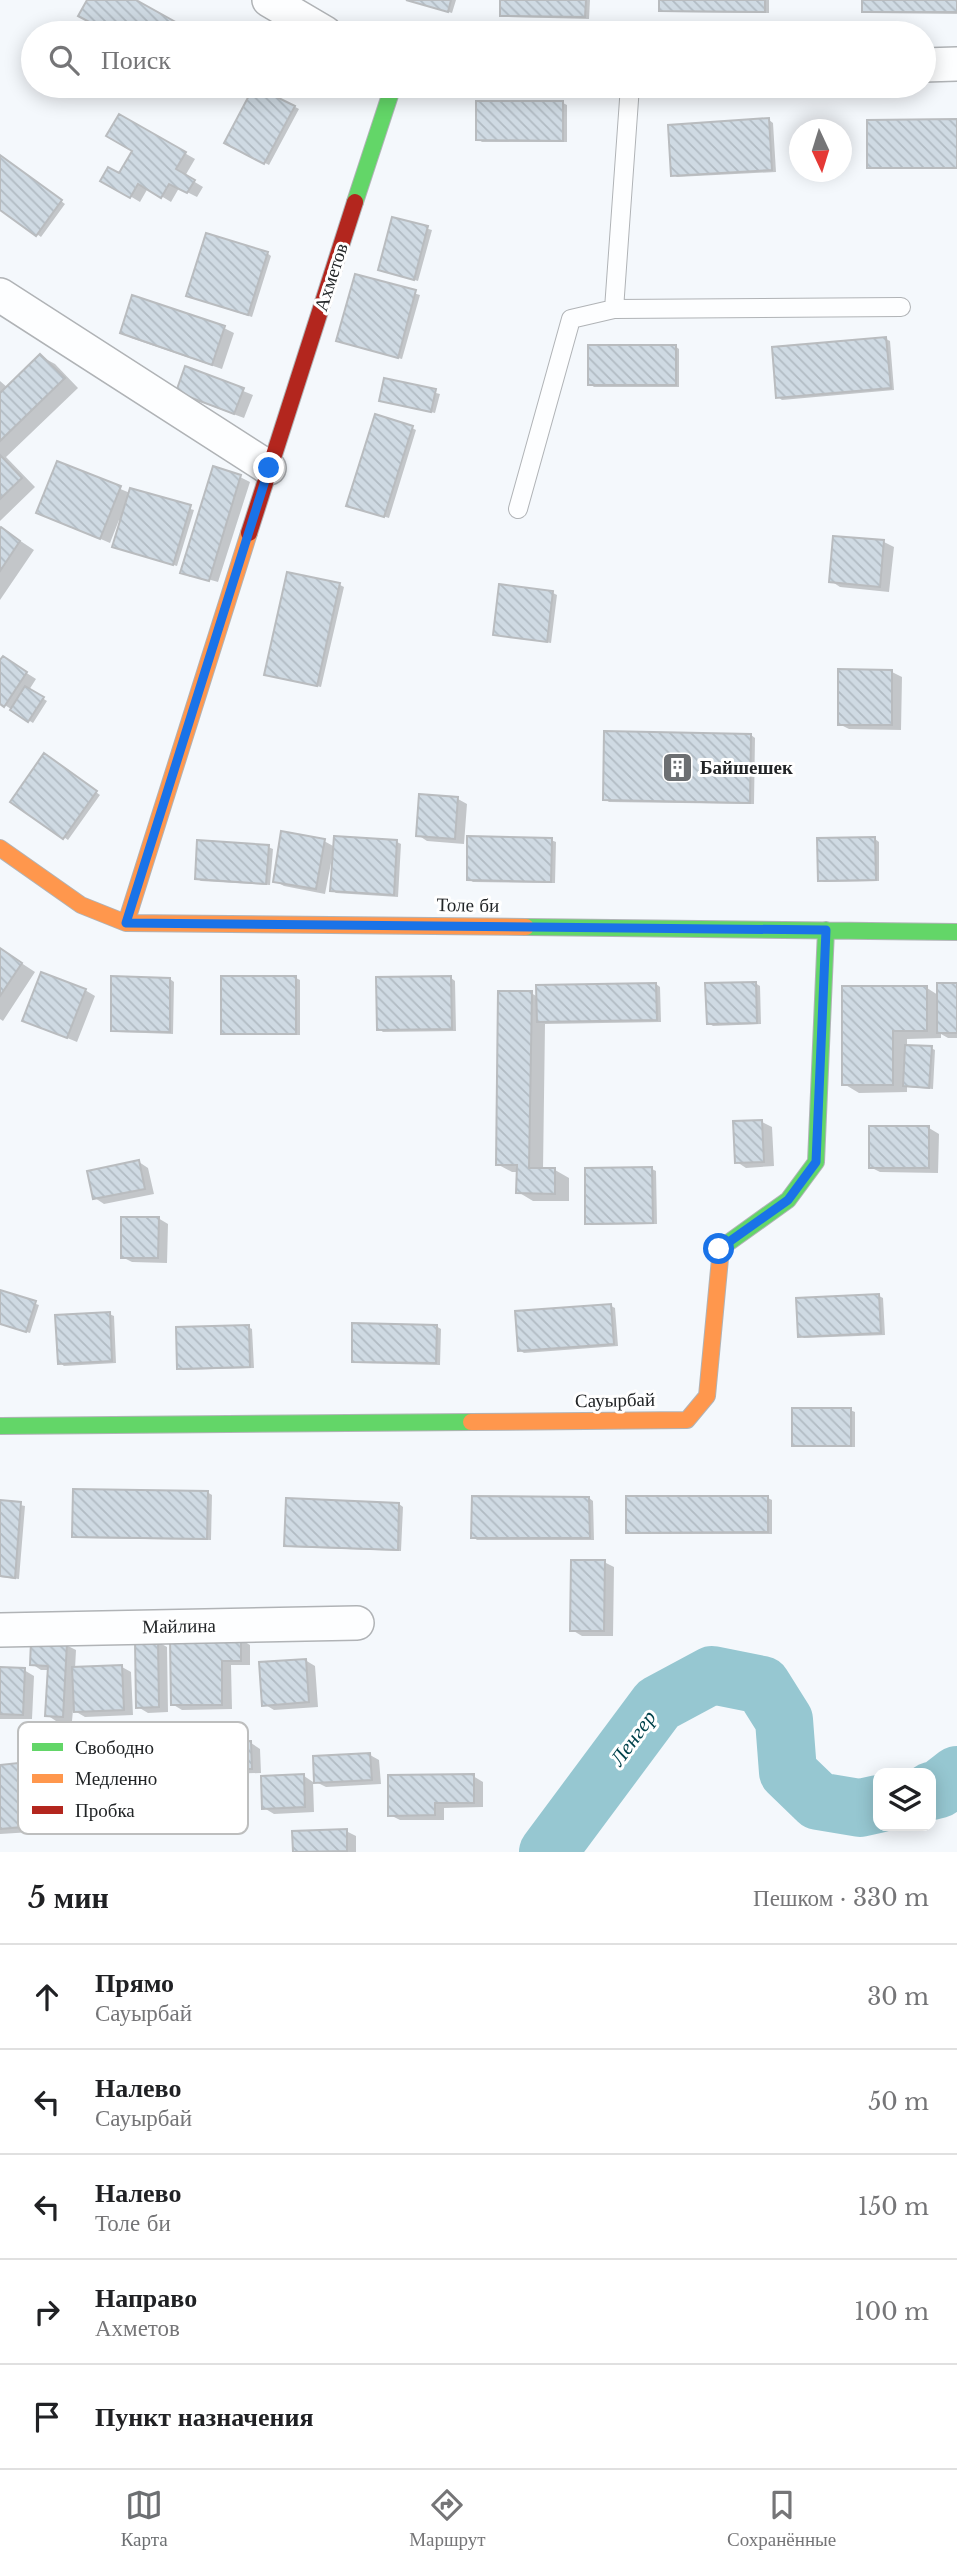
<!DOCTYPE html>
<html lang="ru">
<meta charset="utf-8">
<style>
:root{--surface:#fff;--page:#f6f6f6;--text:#202124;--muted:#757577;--line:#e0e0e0;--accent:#6c6f72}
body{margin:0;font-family:"Libre Baskerville",serif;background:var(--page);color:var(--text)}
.controls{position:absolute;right:21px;bottom:21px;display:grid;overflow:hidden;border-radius:14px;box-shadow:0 4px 18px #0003}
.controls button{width:63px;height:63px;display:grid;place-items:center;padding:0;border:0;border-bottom:2px solid var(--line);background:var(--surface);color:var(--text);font:35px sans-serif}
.compass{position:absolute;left:789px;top:119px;width:63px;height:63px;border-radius:50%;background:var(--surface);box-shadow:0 4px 18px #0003;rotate:176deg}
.stop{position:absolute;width:21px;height:21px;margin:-16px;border:5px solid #1a73e8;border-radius:50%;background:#fff}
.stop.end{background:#1a73e8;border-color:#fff;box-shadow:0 2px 7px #0008}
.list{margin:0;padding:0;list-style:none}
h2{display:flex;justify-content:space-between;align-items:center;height:91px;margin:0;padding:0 28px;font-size:30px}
h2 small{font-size:23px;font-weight:400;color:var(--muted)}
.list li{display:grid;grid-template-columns:46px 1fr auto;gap:21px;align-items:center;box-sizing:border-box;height:105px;padding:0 28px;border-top:2px solid var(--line)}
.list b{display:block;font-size:26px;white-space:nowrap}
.list p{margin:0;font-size:23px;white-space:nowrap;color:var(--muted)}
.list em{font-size:23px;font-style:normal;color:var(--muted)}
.icon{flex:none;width:38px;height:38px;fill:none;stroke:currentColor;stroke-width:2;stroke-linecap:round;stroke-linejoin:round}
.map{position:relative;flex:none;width:957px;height:1852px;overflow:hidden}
.search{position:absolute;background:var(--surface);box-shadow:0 4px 18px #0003;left:21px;right:21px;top:21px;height:77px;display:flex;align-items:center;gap:18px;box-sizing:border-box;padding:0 24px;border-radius:38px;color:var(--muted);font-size:26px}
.sheet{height:616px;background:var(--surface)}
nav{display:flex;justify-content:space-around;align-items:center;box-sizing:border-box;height:98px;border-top:2px solid var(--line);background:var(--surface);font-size:19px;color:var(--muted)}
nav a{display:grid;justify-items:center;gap:4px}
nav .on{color:var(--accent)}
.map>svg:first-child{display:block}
.shadow{fill:#0003}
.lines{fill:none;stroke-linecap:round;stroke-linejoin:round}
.river{stroke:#96c7d1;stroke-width:58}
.building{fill:url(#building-back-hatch);stroke:#b9bcbf;stroke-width:2}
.lane-casing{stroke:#b0b3b6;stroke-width:20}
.street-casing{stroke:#b0b3b6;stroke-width:36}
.fast-casing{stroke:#b0b3b6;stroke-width:18}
.slow-casing{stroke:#b0b3b6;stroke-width:18}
.jam-casing{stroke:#b0b3b6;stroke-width:18}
.lane{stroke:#fdfeff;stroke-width:18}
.street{stroke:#fdfeff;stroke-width:33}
.fast{stroke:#63d668;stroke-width:16}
.slow{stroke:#ff974d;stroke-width:16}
.jam{stroke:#b3261e;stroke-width:16}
.route{stroke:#1a73e8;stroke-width:9}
.labels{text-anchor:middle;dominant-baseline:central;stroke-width:6;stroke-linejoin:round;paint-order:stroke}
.street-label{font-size:19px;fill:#222527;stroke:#fff}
.poi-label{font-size:19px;font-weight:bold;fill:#222527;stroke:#fff;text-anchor:start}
.water-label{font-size:21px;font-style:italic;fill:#00424b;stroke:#fff}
.key{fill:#fff;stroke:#bdbebe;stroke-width:2}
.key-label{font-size:19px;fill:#222527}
</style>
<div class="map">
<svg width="957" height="1852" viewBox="0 0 957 1852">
<defs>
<pattern id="building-back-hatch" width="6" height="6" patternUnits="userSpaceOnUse" patternTransform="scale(1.75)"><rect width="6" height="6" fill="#cfdae3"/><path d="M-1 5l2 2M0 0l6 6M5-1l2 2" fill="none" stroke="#b1bbc3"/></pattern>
</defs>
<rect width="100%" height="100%" fill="#f4f8fc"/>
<!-- shadow -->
<path class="shadow" d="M408 0H456L452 13Z
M502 0H590L589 19 506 17 502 15Z
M661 0H769V13L665 12 661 10Z
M864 0H957V14L868 13 864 11Z
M256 86 299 109 269 165 226 143Z
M563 103 567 105V142H482L478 139Z
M120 116 195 159 185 176 203 187 197 197 179 188 171 202 148 188 140 202 103 180 120 176 135 150Z
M769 120 773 123 776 172 677 177 673 175Z
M957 121V169H873L868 167Z
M0 156 65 204 41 237 0 208Z
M393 219 432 230 418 281 380 270Z
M267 253 271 256 252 317 193 298Z
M356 276 420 295 402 359 342 343Z
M224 328 234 333 222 369 131 338 122 333Z
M886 339 890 341 894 390 782 400 778 397Z
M675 346 679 349V387H594L590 384Z
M40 356 55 364 78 388 6 457 35 487 0 521V381L8 388Z
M186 368 253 395 244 418 187 397Z
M385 380 440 394 435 413 381 400Z
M412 428 416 430 389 518 352 507Z
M58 463 130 493 194 510 177 566 114 547 122 520H119L110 543 38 512Z
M240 477 250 482 218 582 190 574V577L182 572Z
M0 531 16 538 34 550 0 600Z
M835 537 884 542 894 547 889 592 840 587 831 581Z
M340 585 344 587 321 687 266 674Z
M553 593 557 595 551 643 495 634Z
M3 658 36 679 29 690 47 701 33 723 0 702V663Z
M892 672 902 677 901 730 849 729 839 724Z
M751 735 755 738 754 804 609 802 605 799Z
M49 758 100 795 68 840 12 801Z
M458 799 467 804 464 844 427 841 418 835Z
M875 839 879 842V881L824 882 819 880Z
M551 840 556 842 555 883 473 882 468 879Z
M324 841 335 847 397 842 401 844 398 897 336 893 332 890 334 858H332L325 894 284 886 275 881Z
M268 847 273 849 270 885 201 881 196 878Z
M0 949 35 972 3 1021 0 1019Z
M296 978 300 980V1035H227L223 1033Z
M451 978 455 981 456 1031 383 1032 379 1029Z
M170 979 174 982 173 1034 117 1032 112 1030Z
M755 983 760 986 761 1024 713 1026 708 1023Z
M656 984 660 987 661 1022 545 1024 543 1170H555L569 1178V1201H533L518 1192V1172H512L497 1164 531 993 538 997Z
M957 985V1038H948L941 1034V1038L907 1039V1046L931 1048 935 1050 933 1089 907 1087V1092L859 1093 844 1084 927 988 938 995Z
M85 990 95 996 77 1042 24 1020Z
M762 1122 772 1127 774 1166 746 1168 737 1162Z
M929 1128 939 1134 938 1173 880 1172 870 1167Z
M139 1162 148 1168 154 1194 104 1204 95 1198Z
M652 1169 656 1171 657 1224 591 1225 587 1223Z
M158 1218 168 1224 167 1263 132 1262 122 1257Z
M0 1292 39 1305 30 1333 0 1324Z
M879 1296 883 1298 885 1335 804 1338 800 1336Z
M611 1306 615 1308 618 1346 524 1353 519 1350Z
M109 1314 114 1316 116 1363 64 1366 60 1363Z
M436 1326 441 1329 440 1365 358 1363 354 1361Z
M248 1327 252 1329 254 1368 183 1370 179 1368Z
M850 1410 855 1412V1447H798L794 1445Z
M207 1492 212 1495 211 1540 78 1538 74 1536Z
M589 1498 593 1501 594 1540H477L473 1537Z
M768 1498 772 1500V1534H632L628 1532Z
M0 1501 25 1506 19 1579 0 1577Z
M399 1504 403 1507 401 1551 291 1547 286 1545Z
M604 1562 614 1567 613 1636H582L572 1630Z
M240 1639 250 1645V1665H231L232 1709 182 1710 172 1704Z
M158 1642 167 1647 168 1712 148 1713 138 1707Z
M66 1645 76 1650 75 1669 122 1667 131 1672 133 1715 85 1717 73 1710 72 1721H56L47 1715 49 1670H41L32 1664Z
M305 1660 315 1666 318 1707 274 1710 264 1704Z
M0 1669 24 1670 34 1676 32 1719H0Z
M251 1743 260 1749 261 1773 220 1774 222 1817 176 1818 167 1812 189 1778V1774H183L173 1768Z
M370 1755 379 1760 381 1784 326 1787 316 1782Z
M18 1765 27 1771 32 1832 0 1834V1766Z
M304 1776 313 1782 314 1812 274 1814 264 1808Z
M473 1776 483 1782V1807L444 1808V1820H400L390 1815Z
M346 1831 356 1836V1852H295Z"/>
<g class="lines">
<!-- river -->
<path class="river" d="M931 1791 939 1789 957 1775
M548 1852 658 1704 712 1675 762 1685 784 1720 788 1772 818 1801 860 1808 878 1804"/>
</g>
<!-- building -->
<path class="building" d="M87 0H136L190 30 188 33H110L78 16Z
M406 0H451L448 12Z
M500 0H586L585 17 500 16Z
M659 0H765V12L659 11Z
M862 0H957V12H862Z
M254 86 295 106 264 164 224 143Z
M476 101H563V141L476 140Z
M119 114 186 152 176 169 195 180 187 193 169 184 161 198 138 184 130 198 100 181 108 167 119 173 132 151 106 136Z
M769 118 772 170 671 176 668 125Z
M957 119V168H867V120Z
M0 155 62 200 36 236 0 210Z
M392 217 428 226 414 280 378 270Z
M206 233 268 252 248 315 186 296Z
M355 274 416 290 398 358 336 341Z
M132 295 225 326 212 365 120 333Z
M886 337 891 388 776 398 772 347Z
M588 345H676V385H588Z
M40 354 65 378 0 441V393Z
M185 366 244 388 234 414 176 392Z
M384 378 436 389 431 412 379 401Z
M375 414 413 426 384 517 346 506Z
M0 455 22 478 0 499Z
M57 461 121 486 100 539 36 513Z
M213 466 241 475 209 581 180 573Z
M130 488 191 505 173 565 112 547Z
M1 527 20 541 0 571V528Z
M833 536 884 540 880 587 829 582Z
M287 572 340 583 317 686 264 675Z
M499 584 553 591 547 642 493 635Z
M3 656 27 672 4 707 0 704V660Z
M838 669 892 670V725H838Z
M25 686 44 697 28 722 10 710Z
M604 731 751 734 750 803 603 800Z
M44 753 97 791 63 839 10 802Z
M419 794 458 797 455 839 416 836Z
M281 831 325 839 316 889 273 882Z
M334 836 397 840 394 895 330 891Z
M467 836 552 838 551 882 467 880Z
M875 837 876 880 818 881 817 838Z
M197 840 269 845 266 884 195 879Z
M0 948 22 963 0 996Z
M41 972 86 989 67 1038 22 1021Z
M111 976 170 978V1032L111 1031Z
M221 976H296V1034H221Z
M451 976 452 1029 377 1030 376 977Z
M756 982 757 1023 707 1024 705 983Z
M656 983 657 1020 537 1022 536 985Z
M937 983H957V1033H937Z
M842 986H927V1031H893V1085H842Z
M498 991H532L529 1168H555V1194L516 1193 517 1165H496Z
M905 1045 932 1046 929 1088 903 1086Z
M762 1120 764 1162 735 1163 733 1121Z
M869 1126H929V1168H869Z
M139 1160 145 1189 93 1199 87 1171Z
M652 1167 653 1223 585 1224V1168Z
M121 1217H159L158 1258H121Z
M0 1290 36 1301 26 1332 0 1324Z
M879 1294 881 1333 798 1337 796 1298Z
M611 1304 614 1344 518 1351 515 1311Z
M110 1312 112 1361 58 1364 55 1315Z
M352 1323 437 1325 436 1363 352 1362Z
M249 1325 250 1367 177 1369 176 1327Z
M792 1408H851V1446H792Z
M73 1489 208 1491 207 1539 72 1537Z
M472 1496 589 1497 590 1538H471Z
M626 1496H768V1532L626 1533Z
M286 1498 399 1503 398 1550 284 1546Z
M0 1500 21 1502 15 1578 0 1576Z
M571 1560H605L604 1631H570Z
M241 1637V1661H222V1705H171L170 1638Z
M135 1640H158L159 1707 136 1708Z
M31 1641 67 1643 63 1717 45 1716 48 1666 30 1665Z
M306 1659 309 1702 262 1706 259 1662Z
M122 1665 124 1710 74 1712 72 1667Z
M0 1667 25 1668 23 1715 0 1714Z
M251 1741 252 1769H211L212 1813H165L164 1777 187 1776V1769H172L171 1743Z
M370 1753 372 1780 314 1783 313 1756Z
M18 1763 22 1827 0 1829V1765Z
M304 1774 305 1807 262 1809 261 1776Z
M474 1774V1803H435V1815L388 1816V1775Z
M347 1829V1851L293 1852 292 1831Z"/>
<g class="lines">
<defs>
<path id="lane" d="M614 309 901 307
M518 509 571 319 614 309 630 86"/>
<path id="street" d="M269 0 325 33
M924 65 957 64
M0 295 269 468
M0 1630 357 1623"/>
<path id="fast" d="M355 202 393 86
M526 927 957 932
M721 1248 788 1200 816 1162 826 930
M0 1426 471 1422"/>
<path id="slow" d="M0 848 81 905 126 923 526 927
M126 923 249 533
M471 1422 687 1420 707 1396 721 1248"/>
<path id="jam" d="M249 533 355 202"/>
</defs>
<!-- lane casing -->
<use href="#lane" class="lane-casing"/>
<!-- street casing -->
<use href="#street" class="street-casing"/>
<!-- fast casing -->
<use href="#fast" class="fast-casing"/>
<!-- slow casing -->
<use href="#slow" class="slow-casing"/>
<!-- jam casing -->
<use href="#jam" class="jam-casing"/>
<!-- lane -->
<use href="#lane" class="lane"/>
<!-- street -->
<use href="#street" class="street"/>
<!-- fast -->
<use href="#fast" class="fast"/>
<!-- slow -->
<use href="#slow" class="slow"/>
<!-- jam -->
<use href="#jam" class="jam"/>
</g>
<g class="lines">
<!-- route -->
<path class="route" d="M269 468 126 923 826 930 816 1162 788 1200 719 1249"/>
</g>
<!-- icons -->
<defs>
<symbol id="building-square" viewBox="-11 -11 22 22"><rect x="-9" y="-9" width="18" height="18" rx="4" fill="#6c6f72" stroke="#fff"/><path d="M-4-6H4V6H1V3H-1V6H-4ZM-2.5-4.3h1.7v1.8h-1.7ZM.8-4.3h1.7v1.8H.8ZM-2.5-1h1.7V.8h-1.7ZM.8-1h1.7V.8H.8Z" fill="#fff"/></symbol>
</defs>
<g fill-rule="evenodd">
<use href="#building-square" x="660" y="750" width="35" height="35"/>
</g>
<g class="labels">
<!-- street labels -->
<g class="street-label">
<text transform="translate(331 277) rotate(-72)">Ахметов</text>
<text transform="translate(468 905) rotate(1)">Толе би</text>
<text transform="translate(615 1400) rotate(-1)">Сауырбай</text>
<text transform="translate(179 1626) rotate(-1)">Майлина</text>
</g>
<!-- poi labels -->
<g class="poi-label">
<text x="700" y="767">Байшешек</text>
</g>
<!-- water labels -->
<g class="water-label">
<text transform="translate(633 1738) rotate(-54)">Ленгер</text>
</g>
</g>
<!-- legend -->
<rect x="18" y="1722" width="230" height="112" rx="10" class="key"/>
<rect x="32" y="1743" width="31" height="8" fill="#63d668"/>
<rect x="32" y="1774" width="31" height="9" fill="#ff974d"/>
<rect x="32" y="1806" width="31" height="8" fill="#b3261e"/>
<g class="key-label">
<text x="75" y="1754">Свободно</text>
<text x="75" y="1785">Медленно</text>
<text x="75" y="1817">Пробка</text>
</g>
</svg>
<div class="controls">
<button><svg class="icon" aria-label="layers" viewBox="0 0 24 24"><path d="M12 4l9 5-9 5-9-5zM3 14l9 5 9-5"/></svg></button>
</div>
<svg class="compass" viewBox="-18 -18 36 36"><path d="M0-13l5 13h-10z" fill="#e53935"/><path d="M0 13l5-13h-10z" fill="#757577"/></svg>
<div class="stop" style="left:719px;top:1249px"></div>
<div class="stop end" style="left:269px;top:468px"></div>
<div class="search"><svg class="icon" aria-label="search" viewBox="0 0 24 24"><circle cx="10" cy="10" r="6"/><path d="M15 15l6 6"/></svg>Поиск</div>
</div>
<section class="sheet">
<h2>5 мин<small>Пешком · 330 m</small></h2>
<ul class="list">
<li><svg class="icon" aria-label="ahead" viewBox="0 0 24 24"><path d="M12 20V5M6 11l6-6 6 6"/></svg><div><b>Прямо</b><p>Сауырбай</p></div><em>30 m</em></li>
<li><svg class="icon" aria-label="left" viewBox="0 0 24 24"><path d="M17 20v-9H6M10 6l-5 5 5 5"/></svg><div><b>Налево</b><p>Сауырбай</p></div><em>50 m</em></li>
<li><svg class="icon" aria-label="left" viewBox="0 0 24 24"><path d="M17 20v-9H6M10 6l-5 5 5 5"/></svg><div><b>Налево</b><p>Толе би</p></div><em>150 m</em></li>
<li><svg class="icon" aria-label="right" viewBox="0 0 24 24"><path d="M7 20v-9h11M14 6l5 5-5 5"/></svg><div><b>Направо</b><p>Ахметов</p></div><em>100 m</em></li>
<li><svg class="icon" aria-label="arrive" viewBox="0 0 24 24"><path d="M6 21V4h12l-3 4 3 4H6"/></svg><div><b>Пункт назначения</b></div></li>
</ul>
</section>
<nav>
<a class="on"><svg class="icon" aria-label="map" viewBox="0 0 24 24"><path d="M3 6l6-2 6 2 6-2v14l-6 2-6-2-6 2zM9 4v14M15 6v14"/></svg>Карта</a>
<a><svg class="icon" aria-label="directions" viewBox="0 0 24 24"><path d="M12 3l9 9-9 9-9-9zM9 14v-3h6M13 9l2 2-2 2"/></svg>Маршрут</a>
<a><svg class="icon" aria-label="saved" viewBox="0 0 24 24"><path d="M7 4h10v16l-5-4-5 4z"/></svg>Сохранённые</a>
</nav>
